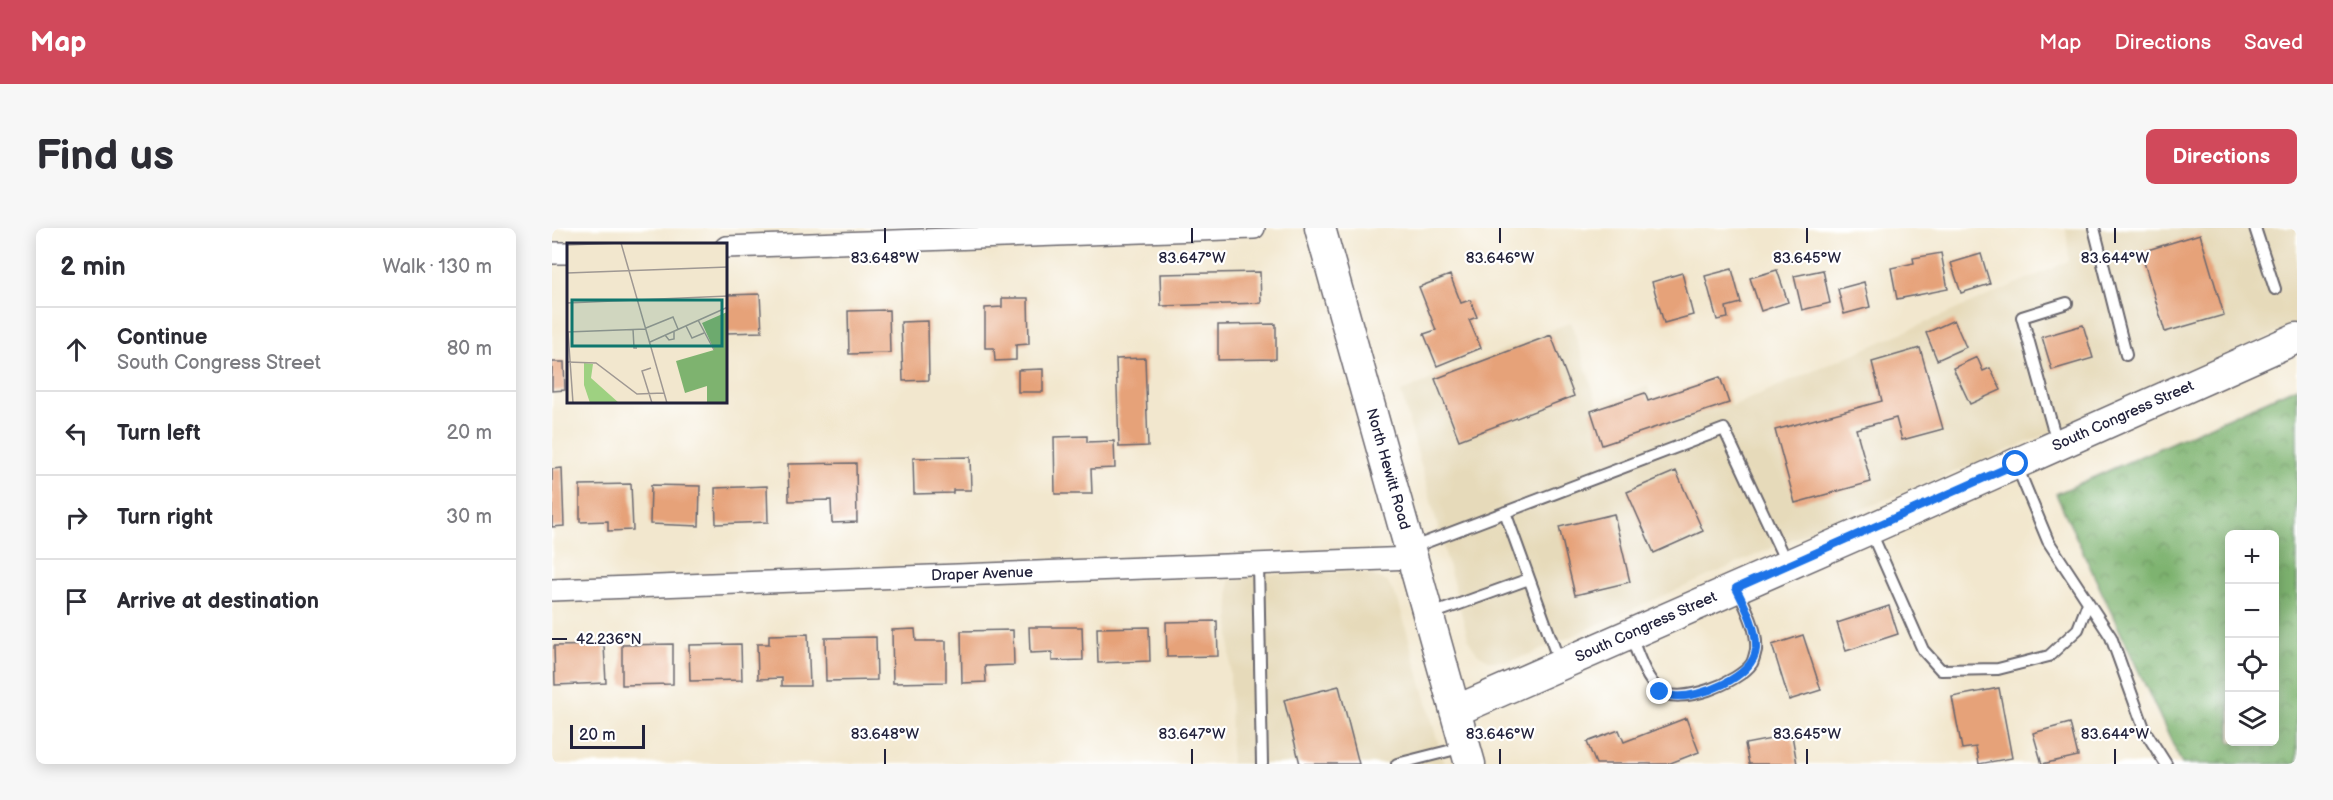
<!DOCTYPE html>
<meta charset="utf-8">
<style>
:root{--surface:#fff;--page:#f7f7f7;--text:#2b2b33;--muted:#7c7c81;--line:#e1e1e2;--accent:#d1495b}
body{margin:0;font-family:"Balsamiq Sans",sans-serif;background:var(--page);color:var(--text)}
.controls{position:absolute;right:18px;bottom:18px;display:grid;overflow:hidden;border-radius:9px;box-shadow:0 3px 15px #0003}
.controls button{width:54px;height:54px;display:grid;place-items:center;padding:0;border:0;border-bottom:2px solid var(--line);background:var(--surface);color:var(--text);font:30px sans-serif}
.scale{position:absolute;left:18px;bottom:15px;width:75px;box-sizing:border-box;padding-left:6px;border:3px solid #22223b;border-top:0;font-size:16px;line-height:21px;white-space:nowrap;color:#22223b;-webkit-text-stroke:4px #fff;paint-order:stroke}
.stop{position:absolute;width:18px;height:18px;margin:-14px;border:4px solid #1a73e8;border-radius:50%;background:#fff}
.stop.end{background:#1a73e8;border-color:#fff;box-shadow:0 2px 6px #0008}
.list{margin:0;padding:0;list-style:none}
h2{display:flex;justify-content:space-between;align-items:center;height:78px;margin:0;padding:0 24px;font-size:26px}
h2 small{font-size:20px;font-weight:400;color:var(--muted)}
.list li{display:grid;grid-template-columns:39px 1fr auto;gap:18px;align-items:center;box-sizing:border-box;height:84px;padding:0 24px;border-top:2px solid var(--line)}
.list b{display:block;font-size:22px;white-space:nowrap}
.list p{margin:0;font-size:20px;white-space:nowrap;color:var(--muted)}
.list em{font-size:20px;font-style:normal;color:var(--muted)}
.icon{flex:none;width:33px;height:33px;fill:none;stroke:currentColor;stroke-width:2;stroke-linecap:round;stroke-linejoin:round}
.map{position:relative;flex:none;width:1745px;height:536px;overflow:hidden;border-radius:9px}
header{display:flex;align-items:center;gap:36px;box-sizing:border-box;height:84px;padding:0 30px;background:var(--accent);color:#fff}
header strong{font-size:28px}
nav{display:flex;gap:33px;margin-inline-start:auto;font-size:21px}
.intro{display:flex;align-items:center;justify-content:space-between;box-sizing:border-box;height:144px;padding:0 36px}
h1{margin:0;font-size:42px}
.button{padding:15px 27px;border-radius:9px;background:var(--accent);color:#fff;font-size:21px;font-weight:700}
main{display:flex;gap:36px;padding:0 36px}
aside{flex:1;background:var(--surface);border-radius:9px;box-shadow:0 3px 15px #0003}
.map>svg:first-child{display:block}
.built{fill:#e6daba}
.forest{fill:url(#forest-crowns);stroke:#506a55;stroke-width:1.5;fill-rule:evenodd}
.building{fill:#e6a279}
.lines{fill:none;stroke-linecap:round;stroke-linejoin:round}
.lane-casing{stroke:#6b676e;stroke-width:14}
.street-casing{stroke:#6b676e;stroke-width:24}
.secondary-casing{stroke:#6b676e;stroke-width:33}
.lane{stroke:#fff;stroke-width:10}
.street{stroke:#fff;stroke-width:21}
.secondary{stroke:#fff;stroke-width:30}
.route{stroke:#1a73e8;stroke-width:8}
.ticks{fill:none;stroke:#22223b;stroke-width:2}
.labels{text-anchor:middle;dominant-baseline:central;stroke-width:4.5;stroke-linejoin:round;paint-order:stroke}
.street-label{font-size:15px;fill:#22223b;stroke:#fff}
.inset-road{fill:none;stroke:#9f9893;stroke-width:1.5}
.view{fill:#0f766e;fill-opacity:0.15;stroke:#0f766e;stroke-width:3}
.inset-edge{fill:none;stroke:#22223b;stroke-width:3}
.ticks-label{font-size:15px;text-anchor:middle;fill:#22223b;stroke:#fff;stroke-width:4.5;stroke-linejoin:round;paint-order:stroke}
</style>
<header>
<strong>Map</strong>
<nav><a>Map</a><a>Directions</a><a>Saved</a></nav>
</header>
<div class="intro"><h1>Find us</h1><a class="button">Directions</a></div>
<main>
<aside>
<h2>2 min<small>Walk · 130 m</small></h2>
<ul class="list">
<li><svg class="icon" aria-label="ahead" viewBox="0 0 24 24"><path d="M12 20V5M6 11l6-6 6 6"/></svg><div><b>Continue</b><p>South Congress Street</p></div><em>80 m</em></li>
<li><svg class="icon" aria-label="left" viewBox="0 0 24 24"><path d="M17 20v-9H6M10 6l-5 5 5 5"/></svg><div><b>Turn left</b></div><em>20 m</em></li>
<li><svg class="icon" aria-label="right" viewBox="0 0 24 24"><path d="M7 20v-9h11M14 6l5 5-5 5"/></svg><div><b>Turn right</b></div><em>30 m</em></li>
<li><svg class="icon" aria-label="arrive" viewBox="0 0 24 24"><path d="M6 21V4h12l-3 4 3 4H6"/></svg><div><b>Arrive at destination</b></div></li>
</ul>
</aside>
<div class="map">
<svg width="1745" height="536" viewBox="0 0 1745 536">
<defs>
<pattern id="forest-crowns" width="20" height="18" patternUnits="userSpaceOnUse" patternTransform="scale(1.5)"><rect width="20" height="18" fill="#7eb36f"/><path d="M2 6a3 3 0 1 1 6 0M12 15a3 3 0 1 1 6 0" fill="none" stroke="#67915c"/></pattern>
</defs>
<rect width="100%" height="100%" fill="#fff"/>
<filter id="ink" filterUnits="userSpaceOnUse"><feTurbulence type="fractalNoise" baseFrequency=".0167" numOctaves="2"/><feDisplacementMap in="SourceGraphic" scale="12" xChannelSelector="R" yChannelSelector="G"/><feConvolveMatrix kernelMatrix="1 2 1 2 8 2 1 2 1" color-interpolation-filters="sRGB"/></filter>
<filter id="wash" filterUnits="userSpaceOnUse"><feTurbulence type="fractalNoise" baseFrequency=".008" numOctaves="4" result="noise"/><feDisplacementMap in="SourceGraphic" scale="24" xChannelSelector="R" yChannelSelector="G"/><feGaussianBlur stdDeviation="1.35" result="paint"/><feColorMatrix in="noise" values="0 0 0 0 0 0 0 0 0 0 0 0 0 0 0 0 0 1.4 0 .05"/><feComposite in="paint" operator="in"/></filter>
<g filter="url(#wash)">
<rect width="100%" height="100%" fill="#f2e7ce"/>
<!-- built -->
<path class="built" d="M1514 0H1745V96L1558 181 1291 289 979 426 956 433H938L926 426 917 413 849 164 1019 94 1046 177 1096 158 1101 172 1170 147 1180 178 1517 33Z
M804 344 820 347 835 354 846 372 892 536H679L677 347Z"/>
<!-- forest -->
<path class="forest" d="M1745 159V536H1630L1504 266ZM1678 307H1722V514H1678Z"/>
<g id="blocks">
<!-- building -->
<path class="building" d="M1648 6 1672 87 1613 104 1589 24Z
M1389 25 1396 61 1345 71 1339 40 1362 35 1361 30Z
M1429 26 1438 56 1409 65 1399 35Z
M1180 41 1189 75 1174 79 1176 90 1165 92 1153 48Z
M1225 42 1236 74 1209 83 1198 50Z
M1271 42 1278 75 1250 82 1242 48Z
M708 44 709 75 609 78 608 46Z
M1130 45 1141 87 1112 95 1100 54Z
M898 47 909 75 918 72 925 89 917 92 929 120 885 138 872 106 884 102 867 59Z
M1312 54 1318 79 1292 86 1286 61Z
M208 66 210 104 174 105V67Z
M450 70H476L477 116 464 117V132L443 133 442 120H433V80L450 79Z
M337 82 338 125 297 126 296 83Z
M1402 92 1414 119 1385 132 1374 105Z
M376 93 377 152 351 153 349 94Z
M724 96V131L666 132V97Z
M1531 97 1541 130 1500 142 1490 109Z
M999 107 1022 168 907 212 883 151Z
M1368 120 1391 201 1350 212 1344 190 1304 201 1319 254 1243 275 1223 202 1330 173 1320 134Z
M1425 129 1431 143 1438 140 1449 162 1418 176 1401 140Z
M593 130 596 218 567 219 564 131Z
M0 134H12L13 162 0 163Z
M491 141V164H466V142Z
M1168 149 1177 175 1050 217 1039 183 1093 165 1096 173Z
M535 208V214L562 213 563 240 539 241 540 266H503L502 209Z
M418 229 419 262H401V265L362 266 361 230Z
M304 235 305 294 280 295 279 272 237 273 236 236Z
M10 240 12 298 0 299V241Z
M1124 243 1151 303 1102 325 1075 264Z
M79 256 81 302 56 303V293L28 294V257Z
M99 257 148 258 147 298 98 296Z
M215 258 216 294 164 296 163 260Z
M1062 286 1078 354 1023 367 1007 299Z
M1337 378 1346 406 1294 423 1285 395Z
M665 393 666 428 615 429 614 394Z
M477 399H530L531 432 500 433V424L478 425Z
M597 399 598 433 546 435 545 400Z
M363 401 364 413H394V454L341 455 340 402Z
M461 402 462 437 433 438 434 454 410 455 409 403Z
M256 406 258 458H230V450L206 451 205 416H217V407Z
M1251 407 1269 462 1237 472 1220 417Z
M324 409 325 452 274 453 273 410Z
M121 416V456L70 457V417Z
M189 416 190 452 138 453 137 417Z
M52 417 54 455 3 457 2 418Z
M787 458 807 536H748L732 472Z
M1447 460 1460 530 1427 536 1424 519 1410 521 1400 469Z
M1134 490 1147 524 1116 536H1044L1035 514 1067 502 1072 514Z
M1518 495 1526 528 1490 536 1481 505Z
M1240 507 1245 536H1197L1193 516Z"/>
</g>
</g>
<g filter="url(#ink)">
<use href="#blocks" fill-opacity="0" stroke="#6b676e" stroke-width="1.5"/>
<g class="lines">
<defs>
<path id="lane" d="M1542 0 1574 127
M1703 0 1723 61
M1505 215 1470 89 1515 75
M1464 236 1496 313 1559 409 1593 503 1614 536
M953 284 1008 436
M1318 302 1371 422 1389 442 1446 441 1497 428 1526 401 1536 375
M859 320 1172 201 1234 334
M706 335 710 536
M877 387 977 351
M1079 409C1086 426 1093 450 1107 462 1126 479 1188 454 1200 435 1201 433 1203 426 1204 422 1206 401 1193 379 1185 360
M845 536 912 519"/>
<path id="street" d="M174 19 702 0
M0 25H16
M0 362 861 330"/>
<path id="secondary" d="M768 0 918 536
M903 483 1318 301 1745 110"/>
</defs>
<!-- lane casing -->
<use href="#lane" class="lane-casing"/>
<!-- street casing -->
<use href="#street" class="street-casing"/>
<!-- secondary casing -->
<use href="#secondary" class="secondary-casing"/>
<!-- lane -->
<use href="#lane" class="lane"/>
<!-- street -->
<use href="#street" class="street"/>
<!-- secondary -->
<use href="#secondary" class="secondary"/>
</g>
</g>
<g class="lines" filter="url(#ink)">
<!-- route -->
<path class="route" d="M1108 464C1113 465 1117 468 1122 468 1146 471 1202 449 1204 421 1205 400 1193 378 1184 360L1464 236"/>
</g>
<!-- ticks -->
<path class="ticks" d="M333 0V15M640 0V15M948 0V15M1255 0V15M1563 0V15M0 411H15M333 521V536M640 521V536M948 521V536M1255 521V536M1563 521V536"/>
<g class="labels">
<!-- street labels -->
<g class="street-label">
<text transform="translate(1571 188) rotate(-24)">South Congress Street</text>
<text transform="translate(836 241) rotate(74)">North Hewitt Road</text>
<text transform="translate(430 346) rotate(-2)">Draper Avenue</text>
<text transform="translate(1094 399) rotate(-24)">South Congress Street</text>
</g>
</g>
<!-- overview -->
<g transform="translate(15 15)">
<rect width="160" height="160" fill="#f2e7ce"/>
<path d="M160 69 161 155 159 160H140V143L118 150 109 118 147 107 135 80Z" fill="#7eb36f"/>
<path d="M17 120 26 121 24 135 52 160H23L17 142Z" fill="#9ed181"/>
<path class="inset-road" d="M54 0 100 160M0 2 54 0M0 30 161 24M0 60 161 53M131 77 147 107M119 83 125 95 137 90M79 85 106 74 111 86M66 86 67 105H70M0 89 79 86M1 89 6 160M98 92 102 97 107 96V88M83 99 161 64M0 119 29 120 70 151 97 150M84 125 75 128 85 160"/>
<path class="view" d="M5 57H155V103H5Z"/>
<rect width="160" height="160" class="inset-edge"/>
</g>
<g class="ticks-label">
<text x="333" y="35">83.648°W</text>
<text x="640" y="35">83.647°W</text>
<text x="948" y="35">83.646°W</text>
<text x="1255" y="35">83.645°W</text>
<text x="1563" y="35">83.644°W</text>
<text x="57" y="416">42.236°N</text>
<text x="333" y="511">83.648°W</text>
<text x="640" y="511">83.647°W</text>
<text x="948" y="511">83.646°W</text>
<text x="1255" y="511">83.645°W</text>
<text x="1563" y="511">83.644°W</text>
</g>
</svg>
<div class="controls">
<button>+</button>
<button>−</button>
<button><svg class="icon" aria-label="locate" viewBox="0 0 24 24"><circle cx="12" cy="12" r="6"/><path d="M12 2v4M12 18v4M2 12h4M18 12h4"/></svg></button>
<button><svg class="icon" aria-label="layers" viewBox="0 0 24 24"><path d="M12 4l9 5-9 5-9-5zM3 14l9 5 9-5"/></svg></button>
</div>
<div class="scale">20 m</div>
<div class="stop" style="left:1464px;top:236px"></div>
<div class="stop end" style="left:1108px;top:464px"></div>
</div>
</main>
